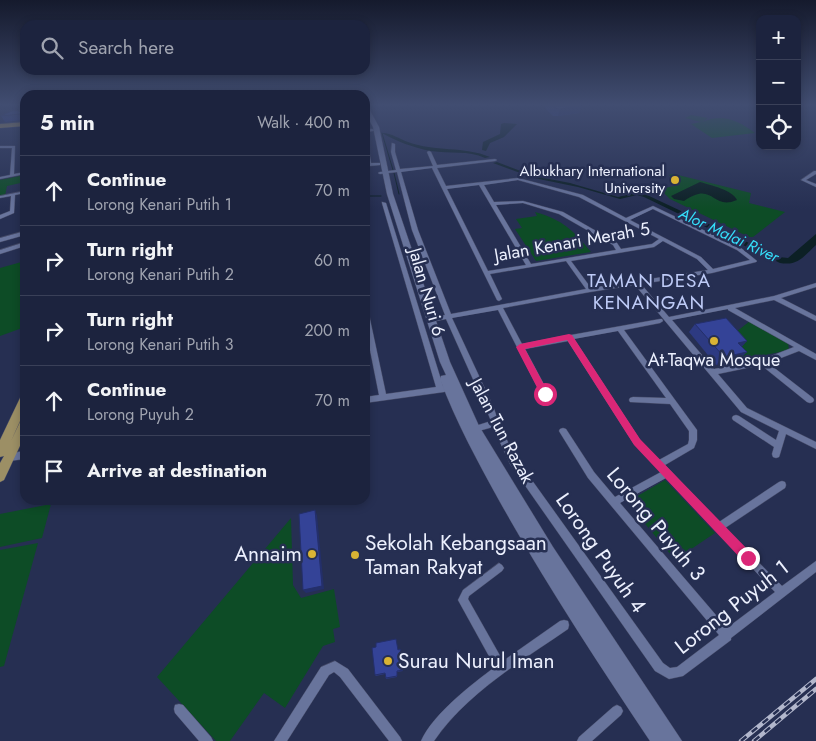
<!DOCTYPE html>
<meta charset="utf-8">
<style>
:root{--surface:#1c233e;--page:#252b45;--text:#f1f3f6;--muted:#a0a4b0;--line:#3a4058}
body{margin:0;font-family:Jost,sans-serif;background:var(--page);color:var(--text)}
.controls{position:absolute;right:15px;top:15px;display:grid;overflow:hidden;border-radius:10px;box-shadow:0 2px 8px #0003}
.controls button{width:45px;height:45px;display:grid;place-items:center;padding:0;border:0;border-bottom:1px solid var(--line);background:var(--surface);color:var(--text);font:25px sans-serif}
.stop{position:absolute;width:15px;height:15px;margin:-11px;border:4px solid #db2777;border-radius:50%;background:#fff}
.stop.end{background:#db2777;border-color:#fff;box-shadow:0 1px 5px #0008}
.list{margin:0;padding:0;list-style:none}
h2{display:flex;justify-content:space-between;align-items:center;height:65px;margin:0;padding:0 20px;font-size:21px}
h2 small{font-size:16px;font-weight:400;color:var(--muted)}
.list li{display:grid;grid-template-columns:32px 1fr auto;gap:15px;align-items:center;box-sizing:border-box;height:70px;padding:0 20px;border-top:1px solid var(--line)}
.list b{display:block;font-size:19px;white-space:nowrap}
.list p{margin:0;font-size:16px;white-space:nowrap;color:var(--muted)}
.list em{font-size:16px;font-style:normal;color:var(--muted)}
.icon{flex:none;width:28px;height:28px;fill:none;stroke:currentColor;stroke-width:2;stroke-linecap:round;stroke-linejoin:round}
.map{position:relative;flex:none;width:816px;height:741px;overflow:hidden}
.search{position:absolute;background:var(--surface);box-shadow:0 2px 8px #0003;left:20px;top:20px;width:350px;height:55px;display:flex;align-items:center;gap:12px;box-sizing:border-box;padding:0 18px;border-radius:15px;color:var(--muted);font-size:19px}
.panel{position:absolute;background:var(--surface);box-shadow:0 2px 8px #0003;left:20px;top:90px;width:350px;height:415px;border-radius:15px}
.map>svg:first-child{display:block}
.green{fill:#0d4c26}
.water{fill:#0c2025}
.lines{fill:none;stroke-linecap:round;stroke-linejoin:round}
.stream{stroke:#0c2025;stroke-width:1}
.minor-casing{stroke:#454a66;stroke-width:1}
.secondary-casing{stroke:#454a66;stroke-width:1}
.primary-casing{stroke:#454a66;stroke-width:1}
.trunk-casing{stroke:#454a66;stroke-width:1}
.minor{fill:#68749c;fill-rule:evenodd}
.secondary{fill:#68749c;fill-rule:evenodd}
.primary{fill:#9c8f65;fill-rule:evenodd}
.trunk{fill:#ae9853;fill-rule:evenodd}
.rail-casing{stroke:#b2b7cc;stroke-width:4.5}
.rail{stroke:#262f52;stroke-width:2.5;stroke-dasharray:7;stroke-linecap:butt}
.wall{fill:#2d3a82}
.shaded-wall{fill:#242f6a}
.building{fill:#344397;stroke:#242f6a}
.route{fill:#db2777}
.poi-dot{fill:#d9b334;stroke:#262f52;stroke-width:2}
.labels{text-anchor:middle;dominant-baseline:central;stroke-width:5;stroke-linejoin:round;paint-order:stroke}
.far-poi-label{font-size:15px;fill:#ecf0fe;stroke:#262f52;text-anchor:end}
.far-water-label{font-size:16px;font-style:italic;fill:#35dffb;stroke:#262f52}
.street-label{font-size:18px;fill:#ecf0fe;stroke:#262f52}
.poi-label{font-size:18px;fill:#ecf0fe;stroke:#262f52}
.neighbourhood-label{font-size:19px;letter-spacing:1px;fill:#becbf7;stroke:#262f52}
.near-street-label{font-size:21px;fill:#ecf0fe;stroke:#262f52}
.near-poi-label{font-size:21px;fill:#ecf0fe;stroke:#262f52;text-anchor:start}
</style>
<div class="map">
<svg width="816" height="741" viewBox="0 0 816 741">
<rect width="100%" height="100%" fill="#262f52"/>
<!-- green -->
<path class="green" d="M691 115 708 118 702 122C722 113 738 120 755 133L712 138 691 124 701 122 685 118Z
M674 174 751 193 749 203 785 212 753 237H749L670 199 661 190 664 188 680 185 669 175Z
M25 175V182L7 186 5 196 0 197V180Z
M535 212C563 220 573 230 591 252L536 261 515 229 522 228 516 219 537 216Z
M25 261V327L0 336V268Z
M750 321 788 343 789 350 743 360 733 349 731 336Z
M665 480 715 533 675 560 627 502Z
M51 504 42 538 0 547V514Z
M291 518 293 585 301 598 334 589 340 627 333 629 335 642 323 646 285 708 264 693 230 741H216L157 677Z
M38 543 4 666 0 667V550Z"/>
<!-- water -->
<path class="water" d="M504 123 517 124 504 137 490 143 486 151 482 150 483 142 500 134 501 124Z
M382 133C392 133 399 139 408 142 435 152 464 146 490 157L485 158C468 150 450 154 431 151 414 148 396 141 382 133Z
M497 162 534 176 570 183 618 197 635 193 647 195 779 257 788 258 816 234V245C803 257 798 266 780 263L644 197 637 195 620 199 578 187 534 178 493 163Z
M700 182C710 185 733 190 737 200 711 211 714 180 684 201L674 199 671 196Z"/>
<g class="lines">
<!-- stream -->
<path class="stream" d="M382 133 393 170
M394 173 399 194
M365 196H381"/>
<defs>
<path id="minor" d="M372 129 374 130 373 131 365 132V130Z
M365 136 367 137 371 163H380V165L369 166 367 165 365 152Z
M392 143 395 144V152L400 169 433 166 427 152 429 151 431 152 437 165 495 159 497 160 495 161 437 168 446 186 518 178 583 195 626 218 653 206 741 248 757 261 756 262 712 273 641 284 669 317 774 296 816 283V287L781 298 816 316V321L774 300 735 308 816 354V360L799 351 768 363 813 398 814 400 813 402 810 403 807 402 761 365 718 374 747 408 816 442V449L786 434 780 454 779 457 776 458 773 457 772 454 774 447 733 420 732 418 733 416 736 415 739 416 776 440 779 431 741 412 635 285 590 292 503 308 522 344 569 335H571L660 319H662L663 321 660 323 624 330 697 430V440L694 448 665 465 719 522 779 482 782 481 785 482 786 485 785 488 725 528 782 586 816 561V572L731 638V640L683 676 669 679 655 671 510 464 493 427 475 432 472 431 471 429 472 427 491 421 485 406 446 319 431 322 428 320 431 318 445 315 412 230 397 172 380 174 378 173 380 172 396 170 391 152ZM432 168 497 300 499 301 502 299 490 274 566 261 586 289 451 314 418 230 401 172ZM518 180 579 197 659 239 652 244 621 249 617 243 563 212 523 201 494 202 484 185ZM479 185 526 265 488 271 447 189ZM523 203 559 214 613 245 616 250 531 264 496 205ZM653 209 737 250 750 260 713 269 701 257 630 220ZM663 241 697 259 708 270 591 288 571 261 654 247ZM728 309V310L794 347 761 360 714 369 672 320ZM498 310 542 396 545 397 548 396 549 394 525 349 568 341 634 444 661 472 615 497 594 472 566 429 563 428 560 429 559 431 588 478 719 635 677 667 670 668 663 663 516 458 500 426 493 406 452 318ZM618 331 666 398 633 397 630 398 629 400 630 402 670 404 689 431V440L688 444 659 460 640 440 574 339ZM666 478 775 592 727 628 620 503Z
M0 146H15L14 174 25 172V174L0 179V177L10 175 12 148H0Z
M814 171H816V174L806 180 816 184V187L801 180Z
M25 191V193L15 195 14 213 0 219V215L10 211 11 196 0 198V196Z
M382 202 386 203 443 386 447 387 448 389 447 391 444 392 365 403V397L379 395 365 325V308L368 310 386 394 436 387 382 203Z
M25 231V235L0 242V238Z
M25 242V246L0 254V250Z
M25 451V459L9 461 6 460 5 457 6 454Z
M499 563 502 565 504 568 502 571 469 596 468 599 503 661 560 621 564 620 568 621 569 625 568 629C520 662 467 693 434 741H421C433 714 472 684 495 667L458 600 463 590Z
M335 661 348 669 400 737 402 741H389L340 677 334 672 329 675 287 741H274L321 667Z
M179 704 183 705 211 737 213 741H199L175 713 174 709 175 705Z
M617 705 621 707 623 711 621 715 592 741H577L579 737 613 707Z"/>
<path id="secondary" d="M365 105 368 107 379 127 393 194 450 362 479 426 553 547 682 741H650C598 663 546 584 500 502 478 462 456 422 440 379L441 376 446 375 440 362 387 194 373 127 365 112Z"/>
<path id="primary" d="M25 395V410L11 441 21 420 25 418V435L4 480 0 482V463L4 456 0 457V440L21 396Z"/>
<path id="trunk" d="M25 122V126L0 128V124Z"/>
</defs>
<!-- minor casing -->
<use href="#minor" class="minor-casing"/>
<!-- secondary casing -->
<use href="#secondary" class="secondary-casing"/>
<!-- primary casing -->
<use href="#primary" class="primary-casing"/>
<!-- trunk casing -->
<use href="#trunk" class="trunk-casing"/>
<!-- minor -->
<use href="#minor" class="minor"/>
<!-- secondary -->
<use href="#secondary" class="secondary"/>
<!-- primary -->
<use href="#primary" class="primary"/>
<!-- trunk -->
<use href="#trunk" class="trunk"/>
<defs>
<path id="rail" d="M741 741 816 679
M754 741 816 689"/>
</defs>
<!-- rail casing -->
<use href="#rail" class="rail-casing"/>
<!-- rail -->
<use href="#rail" class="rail"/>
</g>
<!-- wall -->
<path class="wall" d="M545 105H581L579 113 558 116H553L545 108Z
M25 114V119L23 120 5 122 1 116Z
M695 324 742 347 739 360 716 365 689 332Z
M400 649 403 671 397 672V677L386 679 385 674 376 676 375 675Z"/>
<!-- shaded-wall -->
<path class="shaded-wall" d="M581 105 579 113 558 116 560 109Z
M24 112 25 114V119L23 120 19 114Z
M747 341 740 349 738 343Z
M747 352 739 360 716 365 724 357Z
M315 510 317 515 324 589 306 593 303 590Z"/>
<!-- building -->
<path class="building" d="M552 105H581L560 109 555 108Z
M14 110 24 112 19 114 1 116Z
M726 318 747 341 738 343 747 352 724 357 695 324Z
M315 510 322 586 303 590 299 514Z
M396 639 398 650 400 649 403 670 397 671V676L386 678 385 673 375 675 372 648 376 647V643Z"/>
<!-- sky -->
<linearGradient id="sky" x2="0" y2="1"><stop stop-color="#151a2d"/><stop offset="0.5" stop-color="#414d71"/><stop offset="1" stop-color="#414d71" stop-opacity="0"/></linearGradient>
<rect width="816" height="209" fill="url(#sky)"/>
<!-- route -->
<path class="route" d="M569 334 572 335 640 439 752 554 754 558 752 562 748 563 744 562 634 445 567 340 525 349 549 394 548 397H542L516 347 520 344Z"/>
<!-- markers -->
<g class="poi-dot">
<circle cx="675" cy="180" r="5"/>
<circle cx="714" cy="341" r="5"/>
<circle cx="312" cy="554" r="5"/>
<circle cx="355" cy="555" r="5"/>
<circle cx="388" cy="661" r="5"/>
</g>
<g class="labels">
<!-- far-poi labels -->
<g class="far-poi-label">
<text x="665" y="171">Albukhary International<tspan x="665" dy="17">University</tspan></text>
</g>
<!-- far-water labels -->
<g class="far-water-label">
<text transform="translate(729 235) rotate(25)">Alor Malai River</text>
</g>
<!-- street labels -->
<g class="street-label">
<text transform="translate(572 242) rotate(-10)">Jalan Kenari Merah 5</text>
<text transform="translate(427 292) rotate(74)">Jalan Nuri 6</text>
<text transform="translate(502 431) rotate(62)">Jalan Tun Razak</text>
</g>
<!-- poi labels -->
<g class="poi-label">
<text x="714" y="360">At-Taqwa Mosque</text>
</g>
<!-- neighbourhood labels -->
<g class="neighbourhood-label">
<text x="649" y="280">TAMAN DESA<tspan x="649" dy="22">KENANGAN</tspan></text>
</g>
<!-- near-street labels -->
<g class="near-street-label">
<text transform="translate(656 524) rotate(50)">Lorong Puyuh 3</text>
<text transform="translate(601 553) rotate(55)">Lorong Puyuh 4</text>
<text transform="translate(732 607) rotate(-38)">Lorong Puyuh 1</text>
</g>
<!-- near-poi labels -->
<g class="near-poi-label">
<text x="365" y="543">Sekolah Kebangsaan<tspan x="365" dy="24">Taman Rakyat</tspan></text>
<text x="302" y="554" text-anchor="end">Annaim</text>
<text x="398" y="661">Surau Nurul Iman</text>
</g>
</g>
</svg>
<div class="controls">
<button>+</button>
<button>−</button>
<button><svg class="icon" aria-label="locate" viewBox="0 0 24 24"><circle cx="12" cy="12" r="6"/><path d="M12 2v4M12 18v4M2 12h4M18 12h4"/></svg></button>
</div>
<div class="stop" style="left:545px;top:394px"></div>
<div class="stop end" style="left:748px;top:558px"></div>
<div class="search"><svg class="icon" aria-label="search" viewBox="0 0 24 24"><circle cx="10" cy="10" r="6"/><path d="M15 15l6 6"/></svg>Search here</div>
<section class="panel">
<h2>5 min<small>Walk · 400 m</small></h2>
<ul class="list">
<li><svg class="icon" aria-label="ahead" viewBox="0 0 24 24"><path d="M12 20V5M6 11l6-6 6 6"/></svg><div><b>Continue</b><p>Lorong Kenari Putih 1</p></div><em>70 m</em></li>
<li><svg class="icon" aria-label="right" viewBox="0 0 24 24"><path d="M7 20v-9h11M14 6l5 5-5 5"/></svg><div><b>Turn right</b><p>Lorong Kenari Putih 2</p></div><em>60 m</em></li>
<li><svg class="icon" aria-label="right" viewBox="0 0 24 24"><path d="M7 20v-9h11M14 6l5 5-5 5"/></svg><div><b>Turn right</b><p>Lorong Kenari Putih 3</p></div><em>200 m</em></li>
<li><svg class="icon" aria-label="ahead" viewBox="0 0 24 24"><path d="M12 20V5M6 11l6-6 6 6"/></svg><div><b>Continue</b><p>Lorong Puyuh 2</p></div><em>70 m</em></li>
<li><svg class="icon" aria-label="arrive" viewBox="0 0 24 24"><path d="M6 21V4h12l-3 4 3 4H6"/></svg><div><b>Arrive at destination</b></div></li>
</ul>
</section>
</div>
